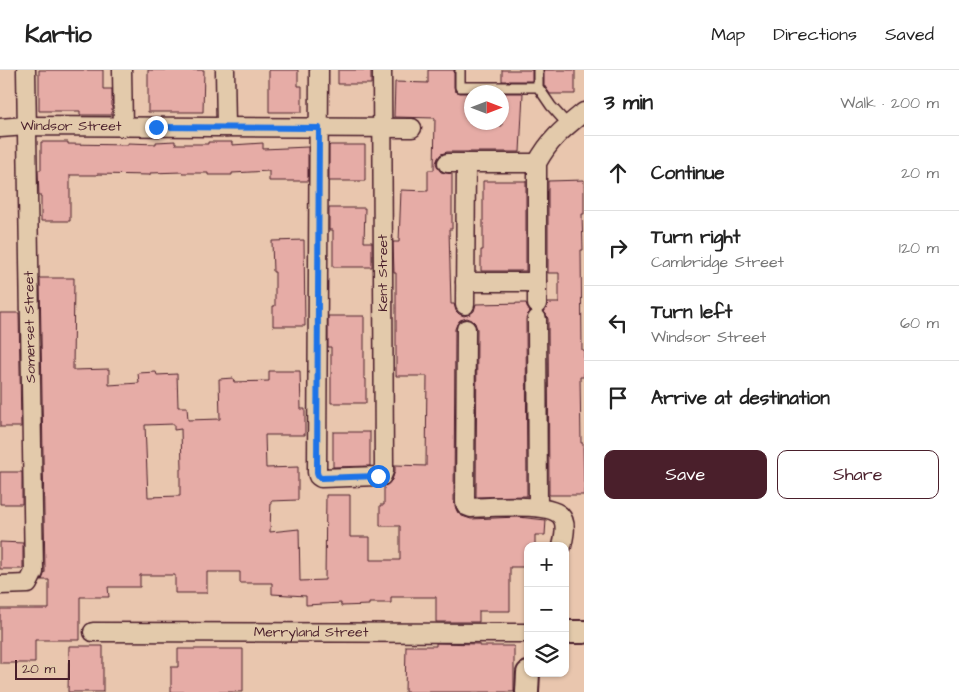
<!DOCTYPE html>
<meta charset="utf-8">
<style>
:root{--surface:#fff;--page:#f2f2f2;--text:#222;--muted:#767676;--line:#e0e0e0;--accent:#4a1f2b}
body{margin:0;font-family:"Architects Daughter",sans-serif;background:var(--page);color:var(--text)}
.controls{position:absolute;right:15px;bottom:15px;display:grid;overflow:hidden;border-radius:10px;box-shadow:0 1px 4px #0004}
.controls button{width:45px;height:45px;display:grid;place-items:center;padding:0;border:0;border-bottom:1px solid var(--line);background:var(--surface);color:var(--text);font:25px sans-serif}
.compass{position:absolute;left:464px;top:15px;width:45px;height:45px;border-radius:50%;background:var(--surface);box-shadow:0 1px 4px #0004;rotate:90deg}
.scale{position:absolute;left:15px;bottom:12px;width:55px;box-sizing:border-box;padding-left:5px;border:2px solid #4a1f2b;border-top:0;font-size:14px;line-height:18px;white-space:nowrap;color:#4a1f2b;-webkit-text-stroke:4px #e3caab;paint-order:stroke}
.stop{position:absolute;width:15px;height:15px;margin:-11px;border:4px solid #1a73e8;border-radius:50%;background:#fff}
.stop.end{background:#1a73e8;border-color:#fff;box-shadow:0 1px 5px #0008}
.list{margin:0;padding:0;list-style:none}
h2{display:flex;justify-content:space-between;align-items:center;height:65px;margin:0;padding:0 20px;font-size:21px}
h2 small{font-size:16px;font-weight:400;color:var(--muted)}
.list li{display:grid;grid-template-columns:32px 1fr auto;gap:15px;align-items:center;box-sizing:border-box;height:75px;padding:0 20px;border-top:1px solid var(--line)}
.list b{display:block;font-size:19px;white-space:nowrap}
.list p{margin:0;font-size:16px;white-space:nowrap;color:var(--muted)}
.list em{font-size:16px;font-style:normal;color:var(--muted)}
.actions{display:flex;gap:10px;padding:15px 20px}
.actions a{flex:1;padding:11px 0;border:1px solid var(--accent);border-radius:10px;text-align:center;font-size:18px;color:var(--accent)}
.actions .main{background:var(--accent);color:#fff}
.icon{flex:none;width:28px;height:28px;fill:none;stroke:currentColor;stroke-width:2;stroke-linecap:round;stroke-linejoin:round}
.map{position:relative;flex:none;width:584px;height:622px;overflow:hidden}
header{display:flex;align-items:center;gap:30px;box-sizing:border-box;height:70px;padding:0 25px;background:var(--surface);border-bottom:1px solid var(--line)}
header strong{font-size:24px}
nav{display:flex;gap:28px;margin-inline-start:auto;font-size:18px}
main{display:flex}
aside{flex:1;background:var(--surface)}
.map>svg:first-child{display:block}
.building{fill:#e6aca6;stroke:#4a1f2b;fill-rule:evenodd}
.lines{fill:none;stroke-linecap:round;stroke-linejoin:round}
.service-casing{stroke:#4a1f2b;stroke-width:12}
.minor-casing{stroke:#4a1f2b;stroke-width:21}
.tertiary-casing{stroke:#4a1f2b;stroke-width:26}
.service{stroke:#e3caab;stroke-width:9}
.minor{stroke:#e3caab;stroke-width:18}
.tertiary{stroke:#e3caab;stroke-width:22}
.route{stroke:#1a73e8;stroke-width:6}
.labels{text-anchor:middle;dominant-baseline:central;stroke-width:4.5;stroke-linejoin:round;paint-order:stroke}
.street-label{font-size:14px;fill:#4a1f2b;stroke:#e3caab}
</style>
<header>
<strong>Kartio</strong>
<nav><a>Map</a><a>Directions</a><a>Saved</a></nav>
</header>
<main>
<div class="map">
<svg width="584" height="622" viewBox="0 0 584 622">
<rect width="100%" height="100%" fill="#e9c6ae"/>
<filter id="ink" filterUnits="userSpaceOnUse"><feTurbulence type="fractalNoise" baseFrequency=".02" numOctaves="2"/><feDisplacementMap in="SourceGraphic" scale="10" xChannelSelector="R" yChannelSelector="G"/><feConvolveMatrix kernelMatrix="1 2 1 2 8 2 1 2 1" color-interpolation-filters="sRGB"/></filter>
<g filter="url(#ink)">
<!-- building -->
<path class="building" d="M39 0H103V19H112V45H80V41H39Z
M148 0H204L203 42H148Z
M269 0H298V16H302V42H269Z
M338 0H371V14H338Z
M428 0H454V17L455 21 460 23H472V55L502 56V23H523L520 82H447L441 84 438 88 436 93 438 98 441 102 452 104V159H449L451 234H454L456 241 459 244 464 246 470 244 474 241 476 234 526 233 528 239 530 242 528 244 526 249 527 426 476 427 477 259 475 253 472 250 467 248 460 250 457 254 455 259 454 432 456 439 458 443 462 446 471 449 518 447 546 450 545 465H535V476H528V497H510V541H479V552H436V527H391V533H369V535L341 536V533L306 535V526L272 524V513H240V502H207V523H175V505H140V517H108L109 527H80V570H35V593H0V539H49V510H42L45 502 40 208H74L73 300 109 299V315L139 313 138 303 156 302 157 305 177 304 178 337H187L188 350 220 349 219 309 233 308 234 312 269 311V301H300L301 339H305V365H265L266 398 298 397V430L271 431 270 462 299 459 300 511 325 510 326 425H350V467H370V490H400V456H380V435H384V416L388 414 392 410 395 401V395L426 396 427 306H396V203H394L393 172H399L401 120 428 121V100H434L435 48 394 47 395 12 428 13ZM174 354V360L181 359 182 399H180V426L148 427 145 355Z
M502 0H532V11H502Z
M544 0H575V24H550L544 15Z
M175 71V74H208V72H232V75L263 73V79L308 77V111H269V101L232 103V105H208V103H182V102L150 103V105L97 104V105H70V151H41V126H39L38 100H41V72H68V74L128 75V73L156 74V72Z
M330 75H365V111H329V76Z
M584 110V144H582L583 180H581L582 280H584V307H580L581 373H583L584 425H549L548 249 546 244 544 242 546 239 548 233H559V203H548V111Z
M483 111H526V201H481V180H483Z
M329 138H365L364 172H372V197H333V160H329Z
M304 170 305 256H273V236H275V202H273L272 171Z
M0 243H19L21 357H0Z
M328 246H364V309H366V333H331V277H328Z
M333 362H370V396L333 397Z
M0 402H22V434H0Z
M0 472 23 473V499H0Z
M436 573 479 574V576H514V622H405L406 576H436Z
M69 576H103V622H68Z
M178 579H243V622H171V597H178Z"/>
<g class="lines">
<defs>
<path id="service" d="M460 0V17H538
M538 0V17L551 36 568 55"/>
<g id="minor">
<path d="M122 0 123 57"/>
<path d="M225 0 226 57"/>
<path d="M319 0 317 402 318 406 321 408 378 406H382L384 401 382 0"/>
<path id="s1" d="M0 58 26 56 412 58"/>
<path d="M447 93H537"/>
<path d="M465 212H537"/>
<path d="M537 234V93C550 69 563 59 584 42"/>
<path d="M465 235 466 93"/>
<path d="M537 249 538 437"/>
<path d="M466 259 465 432 466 436 471 438C489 437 548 433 560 445 568 453 564 467 562 476"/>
<path d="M0 515 28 514 34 502 26 0"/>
<path id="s2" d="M93 562 528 563"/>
</g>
<path id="tertiary" d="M565 562H584
M527 622 528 603"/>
</defs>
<!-- service casing -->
<use href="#service" class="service-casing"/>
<!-- minor casing -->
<use href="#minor" class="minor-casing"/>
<!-- tertiary casing -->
<use href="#tertiary" class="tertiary-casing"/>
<!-- service -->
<use href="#service" class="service"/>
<!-- minor -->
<use href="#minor" class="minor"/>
<!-- tertiary -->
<use href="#tertiary" class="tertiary"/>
</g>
</g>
<g class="lines" filter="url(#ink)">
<!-- route -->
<path class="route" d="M156 57 319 58 317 402 318 406 321 408 378 406"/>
</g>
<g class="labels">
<!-- street labels -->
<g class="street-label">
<text stroke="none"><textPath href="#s1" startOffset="71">Windsor Street</textPath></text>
<text transform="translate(383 203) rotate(-90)">Kent Street</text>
<text transform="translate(30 257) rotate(-91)">Somerset Street</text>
<text stroke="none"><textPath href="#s2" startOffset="218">Merryland Street</textPath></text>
</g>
</g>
</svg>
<div class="controls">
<button>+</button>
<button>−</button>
<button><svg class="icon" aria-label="layers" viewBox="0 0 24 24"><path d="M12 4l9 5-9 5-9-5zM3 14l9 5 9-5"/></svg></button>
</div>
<svg class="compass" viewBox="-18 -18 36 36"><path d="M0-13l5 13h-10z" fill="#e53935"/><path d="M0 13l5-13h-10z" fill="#767676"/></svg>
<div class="scale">20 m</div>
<div class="stop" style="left:378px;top:406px"></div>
<div class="stop end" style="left:156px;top:57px"></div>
</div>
<aside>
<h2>3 min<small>Walk · 200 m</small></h2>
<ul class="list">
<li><svg class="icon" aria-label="ahead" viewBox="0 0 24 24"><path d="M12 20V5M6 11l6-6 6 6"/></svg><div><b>Continue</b></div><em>20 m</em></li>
<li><svg class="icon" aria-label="right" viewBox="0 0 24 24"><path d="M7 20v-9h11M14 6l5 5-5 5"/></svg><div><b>Turn right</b><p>Cambridge Street</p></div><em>120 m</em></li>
<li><svg class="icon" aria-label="left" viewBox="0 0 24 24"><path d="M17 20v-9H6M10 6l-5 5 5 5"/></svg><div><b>Turn left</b><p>Windsor Street</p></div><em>60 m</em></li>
<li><svg class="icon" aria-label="arrive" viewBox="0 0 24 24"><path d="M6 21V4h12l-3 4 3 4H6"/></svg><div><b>Arrive at destination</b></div></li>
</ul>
<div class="actions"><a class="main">Save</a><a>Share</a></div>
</aside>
</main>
